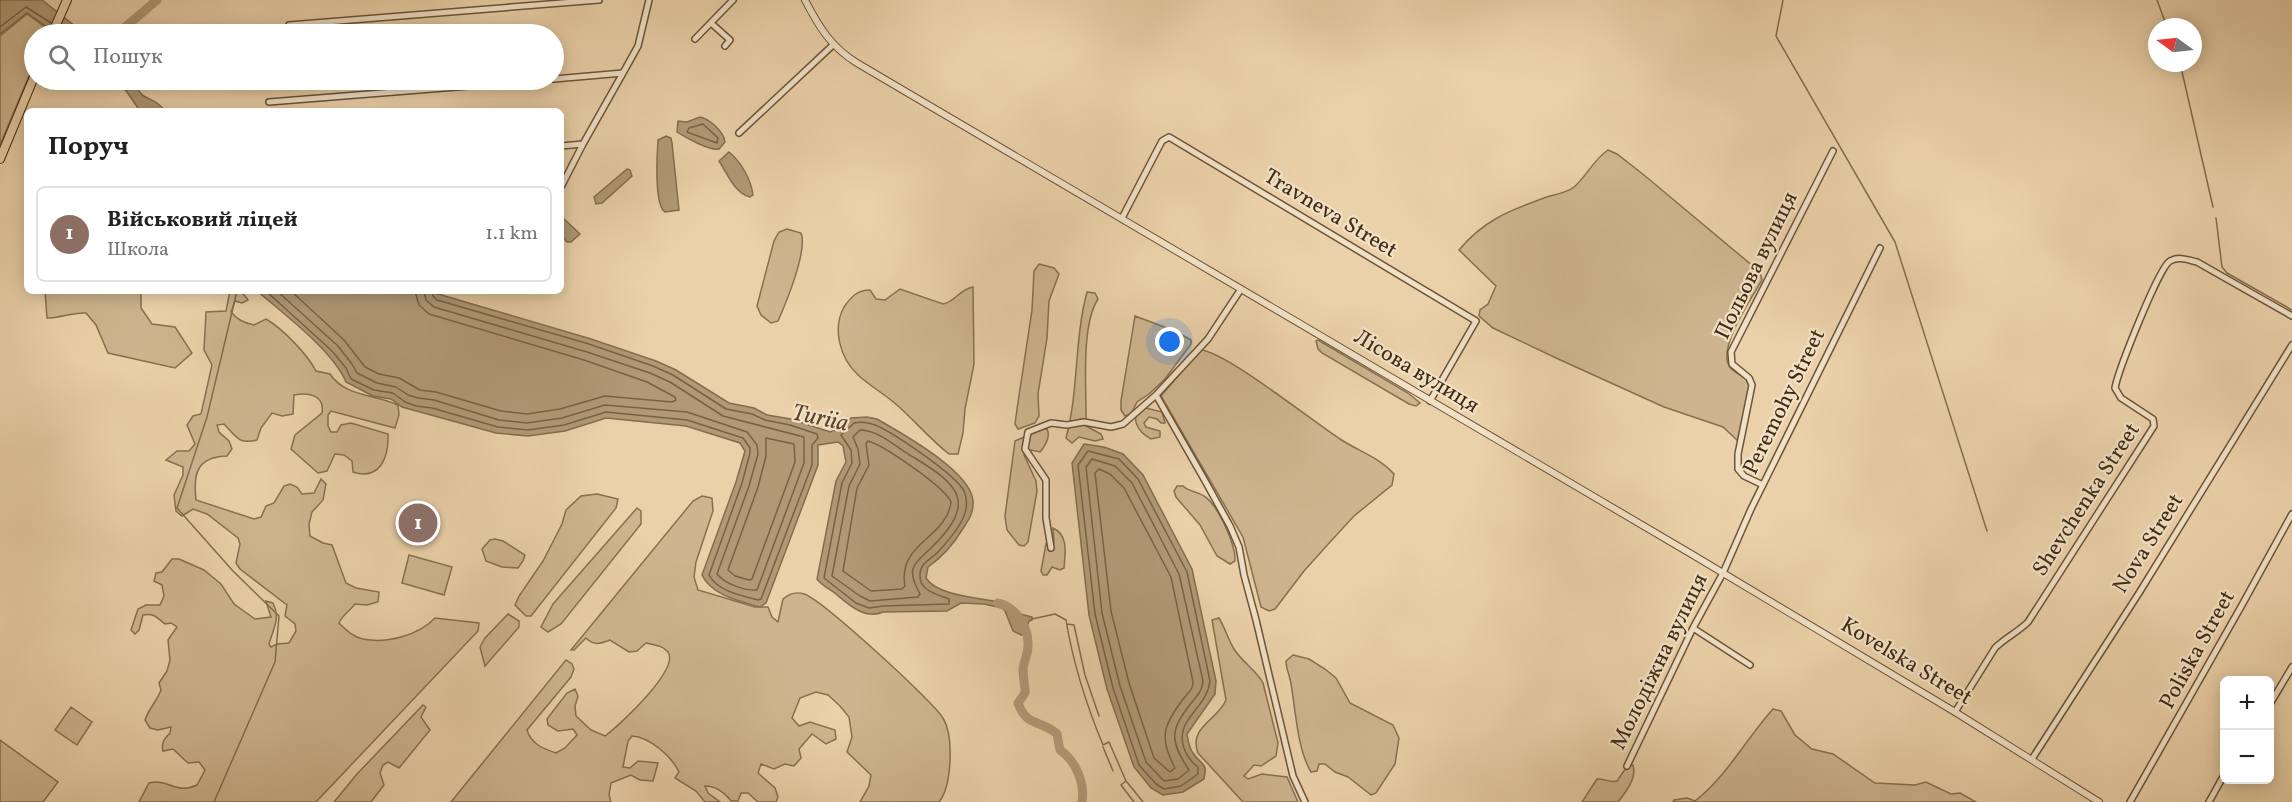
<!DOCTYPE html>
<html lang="uk">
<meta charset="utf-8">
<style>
:root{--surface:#fff;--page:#f2f2f2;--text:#222;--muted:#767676;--line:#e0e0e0;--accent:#8f2418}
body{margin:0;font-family:Vollkorn,serif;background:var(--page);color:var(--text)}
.controls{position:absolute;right:18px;bottom:18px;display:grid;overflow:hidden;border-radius:9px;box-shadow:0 3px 15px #0003}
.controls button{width:54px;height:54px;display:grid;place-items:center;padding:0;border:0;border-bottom:2px solid var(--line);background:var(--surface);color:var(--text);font:30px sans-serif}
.compass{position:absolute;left:2148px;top:18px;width:54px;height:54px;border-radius:50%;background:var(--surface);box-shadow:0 3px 15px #0003;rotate:285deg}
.you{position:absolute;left:1170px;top:342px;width:21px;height:21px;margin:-15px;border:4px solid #fff;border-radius:50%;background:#1a73e8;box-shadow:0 0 0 9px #1a73e833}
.badge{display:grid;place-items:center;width:39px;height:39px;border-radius:50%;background:var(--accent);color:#fff;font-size:20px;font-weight:700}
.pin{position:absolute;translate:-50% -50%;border:3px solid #fff;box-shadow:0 2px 6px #0006}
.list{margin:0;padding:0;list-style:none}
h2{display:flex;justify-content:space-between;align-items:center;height:78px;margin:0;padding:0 24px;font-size:26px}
h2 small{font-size:20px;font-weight:400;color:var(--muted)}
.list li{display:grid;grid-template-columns:39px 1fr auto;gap:18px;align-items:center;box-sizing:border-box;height:96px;margin:0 12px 12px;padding:0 12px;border:2px solid var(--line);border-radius:9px}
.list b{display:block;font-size:22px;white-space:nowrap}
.list p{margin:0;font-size:20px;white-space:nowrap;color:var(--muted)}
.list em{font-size:20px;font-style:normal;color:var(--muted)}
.icon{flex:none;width:33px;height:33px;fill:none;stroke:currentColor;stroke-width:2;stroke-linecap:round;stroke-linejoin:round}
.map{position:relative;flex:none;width:2292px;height:802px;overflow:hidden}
.search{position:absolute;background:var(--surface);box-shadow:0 3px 15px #0003;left:24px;top:24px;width:540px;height:66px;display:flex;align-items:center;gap:15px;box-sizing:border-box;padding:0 21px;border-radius:33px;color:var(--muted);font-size:22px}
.panel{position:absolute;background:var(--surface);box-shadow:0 3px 15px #0003;left:24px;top:108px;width:540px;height:186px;border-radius:9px}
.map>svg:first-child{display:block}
.green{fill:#ceb58f;stroke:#877050;stroke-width:1.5}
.water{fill:#b19976;stroke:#846d4e;stroke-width:1.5}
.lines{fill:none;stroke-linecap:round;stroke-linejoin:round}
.shore{stroke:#786244;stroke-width:1.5}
.stream{stroke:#846d4e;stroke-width:1.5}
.river{stroke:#b19976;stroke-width:9}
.minor-casing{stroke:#6b5538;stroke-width:8}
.tertiary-casing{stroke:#6b5538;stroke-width:8}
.trunk-casing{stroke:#402c12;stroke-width:10}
.minor{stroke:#f2e1c7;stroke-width:5}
.tertiary{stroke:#f2e1c7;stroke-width:6}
.trunk{stroke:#ebd1a9;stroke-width:8}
.labels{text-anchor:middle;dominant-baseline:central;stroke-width:4.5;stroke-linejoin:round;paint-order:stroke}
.street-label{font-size:22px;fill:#402c12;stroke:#f2e1c7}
.water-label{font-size:24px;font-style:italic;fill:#5c472b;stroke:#f2e1c7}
</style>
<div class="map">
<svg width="2292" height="802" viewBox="0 0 2292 802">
<rect width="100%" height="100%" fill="#ebd1a9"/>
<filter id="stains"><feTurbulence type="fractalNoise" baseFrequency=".00333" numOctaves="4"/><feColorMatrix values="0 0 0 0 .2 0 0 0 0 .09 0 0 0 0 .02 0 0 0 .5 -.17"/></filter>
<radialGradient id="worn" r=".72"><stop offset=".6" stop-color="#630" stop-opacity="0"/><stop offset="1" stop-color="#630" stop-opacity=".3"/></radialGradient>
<!-- green -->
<path class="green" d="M27 14 49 30 47 34H34V64L0 145V36Z
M1608 150 1617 154 1644 175 1760 272 1762 280C1752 298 1718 346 1729 366 1733 373 1742 375 1748 380L1749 388 1742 436 1738 441 1723 427 1664 407 1556 358 1493 328 1479 316 1480 310 1488 304 1496 286 1459 250C1483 221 1508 211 1544 198 1552 195 1567 193 1574 187 1587 176 1593 160 1608 150Z
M787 229 801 233C808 250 786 303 778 321L771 323 761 315 757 306 774 241 779 232Z
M1039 264 1054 268 1059 274 1049 301 1047 338 1038 394 1039 416 1035 423 1018 429 1015 424 1017 409 1032 310 1034 271Z
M973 287 974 364 965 409 963 433 958 454H949C931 440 916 422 898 406 886 395 870 386 858 375 840 358 832 329 844 307 851 297 857 290 870 290L876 299 885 300 900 289 943 304C955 302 960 289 973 287Z
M45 291H138L141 294V308L152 324 175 327 192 353 175 368 108 353 96 325 86 313C73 312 60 318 47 318Z
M230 291C239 291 243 292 248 300L242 303 235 301 231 312C238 320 244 323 254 325L266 319C283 329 307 354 316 371L330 374C345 397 375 394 398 405L399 415 395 428 331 411 328 415V426L331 432H337L341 425 351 423 388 434C389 457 380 481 353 472L352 461 344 455 335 454 327 471 318 473 291 449 295 435 322 413C325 395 308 392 294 395L293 414 282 416 272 413 261 428 257 440C238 445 236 436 224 424L217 425 219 432 229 441 232 449 227 456C197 457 193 473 196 500L254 519 261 517 266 506 274 503 284 486 290 484 297 487 302 494 314 493 321 479 326 484 323 500 312 512 309 524 310 536 323 543 332 545 346 583 356 588 379 592 378 602 367 605 355 604C350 611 342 615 339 623 346 630 353 637 363 639 387 644 419 635 435 618L479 623 478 631 316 802H139L149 783C170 778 174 795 197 785L205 770 199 762 188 763 173 749 163 751C161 743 164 739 170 733L171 727 158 730 150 728 145 720C149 708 157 701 161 690L159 683 167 671 170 660 168 640 177 627 171 623 165 624C157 618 155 613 143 615L139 630 135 634 131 630 138 609 146 605H160L164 596 162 585 154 581 156 573 162 572 172 559H179L204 570 221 584 234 604 255 619 271 617 266 601 273 603C281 618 273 629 269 644L271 647 277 644 289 643 296 631 295 624 285 616 287 605 240 569 236 563 240 544 238 538 207 514 193 509 182 516 176 511 174 495 183 475V467L166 460 177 451H189L195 444 187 425 193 416 201 414 212 365 204 350 206 312 226 311Z
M1087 292 1095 293 1098 299C1080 327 1087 392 1086 426L1101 434 1103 439 1095 441 1079 437 1072 443 1066 438C1079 390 1074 340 1087 292Z
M1135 316 1175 331 1191 340V344L1165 379 1149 394 1137 402 1131 414 1125 416 1121 410V401Z
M1318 340 1408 393 1420 403 1416 406 1409 404 1322 353 1318 349 1316 341Z
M1200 350C1222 349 1315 423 1340 439 1358 451 1379 457 1394 474L1392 485 1354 516 1331 541 1304 571 1275 609 1269 611 1261 607 1243 537 1161 396Z
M1142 407 1162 412 1165 423H1161L1157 419 1149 417 1144 423 1146 427 1160 431V437L1151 439C1138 432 1129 418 1142 407Z
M1042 429H1047C1051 437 1045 446 1040 452L1031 450 1024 455 1036 481 1037 491 1028 542 1024 546 1019 545 1007 530 1005 516 1015 441Z
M1177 486H1183C1189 492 1197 491 1204 496 1218 505 1236 545 1235 561L1230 564 1217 556 1200 525 1176 497 1174 491Z
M597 494 618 499 616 508 531 616H526L515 605 519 596 543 561 562 524 566 510 581 496Z
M702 496 712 498 713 511 696 562 694 577 698 590 755 607H768L772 617 778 622 783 599C789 594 795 591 804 594 820 598 934 702 943 718 954 736 952 786 939 802H860L869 786 871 775 847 752 852 737 849 717 840 706 828 695 816 692 800 698 792 718 799 726 810 722 835 730 836 739 826 744 812 734 799 749 801 758 794 766 785 764 774 769 761 764 758 773 775 788 778 797 776 802H758L748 793H741L738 801H731C724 792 716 786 705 786L708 793 720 802H705L696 791 675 778 679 772C672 757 650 737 632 736L628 741 623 767 630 768 638 761 658 763 653 781 640 780 631 775 611 783 609 795 611 802H451L566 660 572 664 574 669 571 677 527 730C531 744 544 749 556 753L565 748 577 735 573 729 558 731 548 725 547 719 567 693 575 689 578 696 575 706 576 716 591 730 605 736C620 725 680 669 668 652 663 645 653 645 646 643L637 651 629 652 610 640C600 644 594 646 586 638L574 650H571L693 501Z
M637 508 641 511V524L561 624 548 632 541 627 553 604Z
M1053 528C1069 535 1065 554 1064 568L1060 570 1052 567 1047 575H1043L1041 571 1046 544 1051 550 1054 543Z
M495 539 503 541 525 555 523 561 518 568 502 567 486 561 482 549 490 540Z
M409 555 452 567 444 595 402 583Z
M508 614 519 621V627L485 666 480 647 485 638Z
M1219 618C1225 628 1228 639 1234 649 1242 662 1256 670 1263 683L1278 743 1276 756 1261 766 1254 765 1244 776 1248 779 1262 774 1287 777 1298 802H1243L1198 753C1188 727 1218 720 1226 700L1212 620Z
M1293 655 1309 659 1325 669 1336 678 1350 703 1393 725 1399 738 1395 764 1376 793 1371 795 1348 777 1335 772 1325 764H1319L1317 771 1311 772C1297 748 1296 712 1291 684 1290 676 1286 669 1286 661Z
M423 705 426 707 421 717 430 730 399 768 388 762 383 765 380 773 384 785 371 802H334L357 774Z
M71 707 92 722 77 745 55 730Z
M1773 709 1781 711 1795 735 1812 749 1833 754 1875 783 1915 785 1926 782 1951 794 1960 793 1976 802H1673L1674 800 1687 798 1695 801C1727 776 1746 739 1773 709Z
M0 740 58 782 43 802H0Z
M1628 765H1633C1637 778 1626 792 1618 802H1582L1597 779C1604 778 1609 783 1617 781Z"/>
<!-- water -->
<path class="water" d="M0 0H42L85 34H57L27 13 0 34Z
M113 80H136C139 104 152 93 165 111H140L127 92Z
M700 117C710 119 724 132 725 142L719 149C710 151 686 138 677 132L678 121 687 122Z
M666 136 671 138 672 143 679 210 665 212C654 205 657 154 658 140Z
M729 152C741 162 751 179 753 195L750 197C735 194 727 173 719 161Z
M627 169 630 170 632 176 602 203 596 204 594 197Z
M564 219 580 234 571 242H567L561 235V220Z
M257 291H428L591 339 656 361 676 370 729 403 754 408 767 415 791 419 830 432 845 425 851 418 867 417 877 419C901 433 971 471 973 501 974 513 968 521 962 530 953 545 942 557 928 567L926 578C938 597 984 598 1003 603 1009 604 1010 608 1014 611 1020 614 1026 616 1032 617V620L1029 621 1025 634 1021 635 1013 631 1005 611 1002 608 984 604 961 603 947 611 883 612C865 620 849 605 836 594 829 588 823 587 817 579L836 481 846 462 843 446 838 442 818 445V465L766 603 760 607C740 601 712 596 702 575L736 482 745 451 740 443 686 426 606 418 565 431 528 436 496 433 402 407 391 399 373 396 346 382C333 351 284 314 257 291Z
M1084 444 1104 447 1123 454 1143 475 1192 569 1216 681 1215 694 1187 734C1188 740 1189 748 1193 753 1201 766 1208 761 1204 779L1183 792 1163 795 1151 788 1134 767 1107 689 1089 615 1072 463Z"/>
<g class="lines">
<!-- shore -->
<path class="shore" d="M0 27 26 7 51 23
M703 124 718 138 717 143 687 132 689 128Z
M266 291 332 351 346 368 351 379 374 390 393 393 405 402 416 406 432 408 498 427 528 430 564 425 606 412 687 420 743 438 750 448V453L742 483 709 575C717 591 742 596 758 600L761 599 812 465V445L818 438 817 434 790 425 765 420 752 414 726 409 673 375 653 366 589 344 437 300 433 296 432 291
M277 291 338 346 352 364 357 373 377 383 396 387 408 395 418 398 434 400 499 420 527 423 562 418 605 405 687 412 747 432 757 445 758 454 749 486 717 574C725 584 745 591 757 590L804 463V437L723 416 670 382 650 373 587 352 434 307 426 300 424 291
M291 291 344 340 365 367 379 374 399 378 420 390 436 392 501 411 527 414 560 409 605 396 672 402 676 400 675 397 647 382 584 360 429 314 419 305 415 291
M854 423C860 422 866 422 872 424 889 429 956 475 964 491 967 497 967 502 966 509 964 523 949 540 939 551 932 559 920 562 920 575 919 591 937 594 949 599V604L883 606 869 608 856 603 824 578 842 483 852 463 851 450 841 435Z
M860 430C879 430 897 448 913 457 960 485 977 503 932 547 914 565 905 567 920 594L918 597 870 601 860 596 832 576 849 486 860 464 858 449 853 437Z
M766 438 794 444 795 462 752 579 749 580 735 576 728 570 758 487 766 456Z
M868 441C883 445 945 487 951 502 947 538 897 543 905 586L902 589 871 591 843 571 857 488 869 465 866 444Z
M1088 451 1119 459 1138 479 1187 572 1210 681C1207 709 1174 719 1184 748 1187 756 1191 762 1198 767V774L1181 786 1164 789 1156 784 1139 765 1113 688 1095 614 1078 465Z
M1092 459 1115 466 1132 483 1179 574 1203 681C1202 691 1198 695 1192 702 1170 730 1169 740 1189 770L1178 779 1164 781 1146 762 1120 686 1102 613 1086 467Z
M1099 469 1110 474 1124 488 1171 577 1193 682C1193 689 1189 692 1184 698 1164 724 1158 737 1175 768L1170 772 1154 758 1129 683 1111 611 1095 473Z"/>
<!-- stream -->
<path class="stream" d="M1783 0 1776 36 1895 242 1987 531
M2157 0 2167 27
M2180 63 2213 207
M2216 218 2222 267 2227 273 2292 310
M1032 619 1055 614 1066 620C1073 663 1086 704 1103 745L1109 742 1126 781 1121 785 1134 802
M1067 624 1074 625 1085 675 1099 716
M1103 747 1113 771
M1127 782 1143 802
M214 802 275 662 279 616 233 571 177 508 207 417 237 291"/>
<!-- river -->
<path class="river" d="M117 34 157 0
M998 603C1016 607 1029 627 1028 646 1028 654 1024 661 1023 669 1023 677 1025 685 1025 693L1018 703C1027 728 1041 719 1057 734L1060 750C1076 761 1085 783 1082 802"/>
<defs>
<path id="minor" d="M711 23 730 40 725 46
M289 25 599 0
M695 39 733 0
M554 79 623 73 638 46 649 0
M269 102 546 80
M739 133 833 45
M561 146 583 144 623 73
M561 187 583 144
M1122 218 1162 141 1169 137 1476 321 1430 401
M1156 395 1204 479 1230 526 1239 547 1244 575 1256 620 1293 776 1305 802
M1763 485 1744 476 1738 469V454L1752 385 1749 378 1732 364 1731 352 1833 151
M1051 548 1046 518V480L1025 449 1028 432 1051 423 1067 425 1084 422 1111 427 1123 424 1156 395 1208 339 1241 289
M1693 628 1750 665
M2270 704 2292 667
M1955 712 1995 648C2005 638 2018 632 2028 622L2154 426 2153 419 2121 398 2115 388C2118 371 2159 267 2170 261 2179 256 2188 260 2197 262L2292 316
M2032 759 2139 593 2292 345
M1627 766 1693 628 1723 573 1751 509 1880 248
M2130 802 2242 605 2292 514
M2209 802 2224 775"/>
<path id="tertiary" d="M805 0C819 27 831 47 857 63L1693 555 1955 712 2099 802"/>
<path id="trunk" d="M52 34 67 0
M0 159 34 77"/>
</defs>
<!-- minor casing -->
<use href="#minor" class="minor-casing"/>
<!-- tertiary casing -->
<use href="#tertiary" class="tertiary-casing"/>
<!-- trunk casing -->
<use href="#trunk" class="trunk-casing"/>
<!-- minor -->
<use href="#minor" class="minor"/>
<!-- tertiary -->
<use href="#tertiary" class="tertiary"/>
<!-- trunk -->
<use href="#trunk" class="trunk"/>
</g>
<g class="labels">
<!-- street labels -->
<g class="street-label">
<text transform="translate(1330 214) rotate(31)">Travneva Street</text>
<text transform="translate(1757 266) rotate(-64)">Польова вулиця</text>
<text transform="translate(1416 372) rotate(31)">Лісова вулиця</text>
<text transform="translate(1785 402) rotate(-64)">Peremohy Street</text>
<text transform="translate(2087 500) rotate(-57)">Shevchenka Street</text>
<text transform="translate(2149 544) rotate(-58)">Nova Street</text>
<text transform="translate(2198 650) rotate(-61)">Poliska Street</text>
<text transform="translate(1660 662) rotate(-64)">Молодіжна вулиця</text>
<text transform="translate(1906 662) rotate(31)">Kovelska Street</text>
</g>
<!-- water labels -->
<g class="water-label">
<text transform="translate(820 419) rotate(12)">Turiia</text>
</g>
</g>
<rect width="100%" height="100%" filter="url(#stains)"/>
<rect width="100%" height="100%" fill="url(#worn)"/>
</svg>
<div class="controls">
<button>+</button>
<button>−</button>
</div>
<svg class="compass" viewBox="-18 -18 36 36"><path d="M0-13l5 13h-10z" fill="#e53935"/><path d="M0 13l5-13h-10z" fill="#767676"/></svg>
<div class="you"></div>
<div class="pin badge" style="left:418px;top:523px;background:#8d6e63">1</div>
<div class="search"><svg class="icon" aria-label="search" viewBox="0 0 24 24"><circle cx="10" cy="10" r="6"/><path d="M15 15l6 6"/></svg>Пошук</div>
<section class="panel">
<h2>Поруч<small></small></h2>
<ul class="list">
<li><span class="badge" style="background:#8d6e63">1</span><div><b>Військовий ліцей</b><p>Школа</p></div><em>1.1 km</em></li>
</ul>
</section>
</div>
